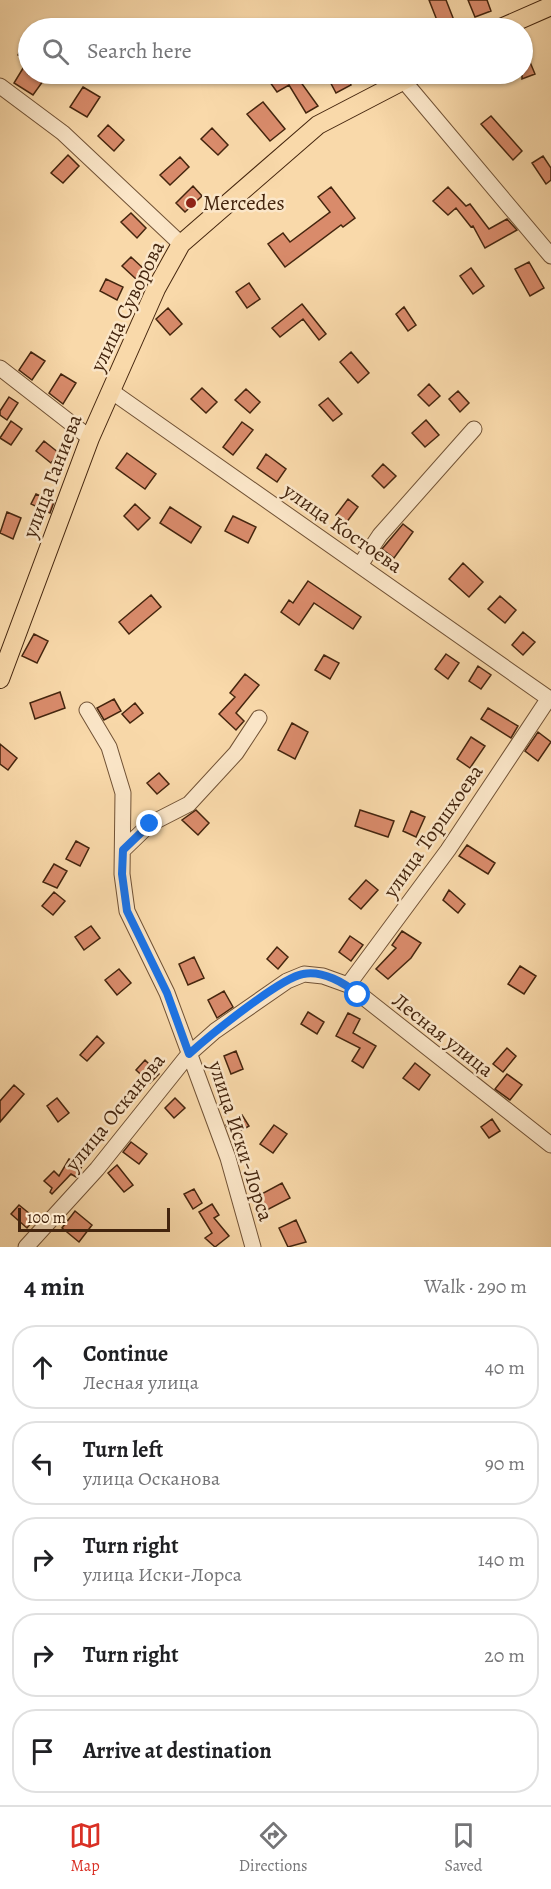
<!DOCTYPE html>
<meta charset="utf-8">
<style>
:root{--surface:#fff;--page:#f2f2f2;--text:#202124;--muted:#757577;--line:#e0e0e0;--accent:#d93025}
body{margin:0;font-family:Alegreya,serif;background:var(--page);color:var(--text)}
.scale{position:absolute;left:18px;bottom:15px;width:152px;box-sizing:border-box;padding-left:6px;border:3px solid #44250e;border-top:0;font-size:16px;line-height:21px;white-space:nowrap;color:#44250e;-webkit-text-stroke:4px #fbe6c8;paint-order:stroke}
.stop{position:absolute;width:18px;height:18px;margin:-14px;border:4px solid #1a73e8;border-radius:50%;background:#fff}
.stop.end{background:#1a73e8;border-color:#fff;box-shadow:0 2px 6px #0008}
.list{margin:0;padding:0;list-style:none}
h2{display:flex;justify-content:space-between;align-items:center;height:78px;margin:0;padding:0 24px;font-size:26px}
h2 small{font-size:20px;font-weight:400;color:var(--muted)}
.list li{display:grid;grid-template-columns:39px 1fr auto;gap:18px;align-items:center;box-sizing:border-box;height:84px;margin:0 12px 12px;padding:0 12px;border:2px solid var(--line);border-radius:24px}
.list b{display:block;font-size:22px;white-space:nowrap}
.list p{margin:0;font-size:20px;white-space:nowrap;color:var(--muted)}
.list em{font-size:20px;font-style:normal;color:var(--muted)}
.icon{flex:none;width:33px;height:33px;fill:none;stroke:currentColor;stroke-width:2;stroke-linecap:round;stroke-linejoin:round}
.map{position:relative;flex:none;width:551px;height:1247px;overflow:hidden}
.search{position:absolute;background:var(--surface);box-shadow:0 2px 4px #0004;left:18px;right:18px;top:18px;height:66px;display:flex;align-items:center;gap:15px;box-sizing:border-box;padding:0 21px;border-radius:33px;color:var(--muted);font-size:22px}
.sheet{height:558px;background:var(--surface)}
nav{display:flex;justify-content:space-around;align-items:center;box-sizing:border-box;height:84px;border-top:2px solid var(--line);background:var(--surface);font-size:16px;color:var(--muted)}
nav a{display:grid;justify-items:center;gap:3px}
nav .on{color:var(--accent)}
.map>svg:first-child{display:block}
.building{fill:#d98b6b;stroke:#44250e;stroke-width:1.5}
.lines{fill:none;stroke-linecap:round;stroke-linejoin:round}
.minor-casing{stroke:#715235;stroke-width:17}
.major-casing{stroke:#44250e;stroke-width:20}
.minor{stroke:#fbe6c8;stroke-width:15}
.major{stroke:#f9d9aa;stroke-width:18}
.route{stroke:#1a73e8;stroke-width:8}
.poi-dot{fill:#8f2418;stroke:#fbe6c8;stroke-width:2}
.labels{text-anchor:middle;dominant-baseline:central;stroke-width:5;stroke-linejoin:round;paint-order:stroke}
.poi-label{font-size:21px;fill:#44250e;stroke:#fbe6c8;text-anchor:start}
.street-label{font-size:21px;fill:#44250e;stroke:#fbe6c8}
</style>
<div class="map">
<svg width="551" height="1247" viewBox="0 0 551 1247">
<rect width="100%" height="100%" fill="#f9d9aa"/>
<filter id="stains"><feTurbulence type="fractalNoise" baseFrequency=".00333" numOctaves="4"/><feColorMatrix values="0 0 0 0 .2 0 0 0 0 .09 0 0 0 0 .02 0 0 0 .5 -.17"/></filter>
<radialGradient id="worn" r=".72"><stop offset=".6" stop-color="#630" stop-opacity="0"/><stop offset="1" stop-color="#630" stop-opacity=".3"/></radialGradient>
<!-- building -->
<path class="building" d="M429 0H446L457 28H440Z
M468 0H487L491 11 475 17Z
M28 36V74L43 81 33 95 14 83 28 60 18 55Z
M522 43 535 74 522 79Z
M274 74H295L318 106 306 113 289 85 277 92 267 78Z
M326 74H345L351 85 336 93Z
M83 87 100 97 87 117 70 107Z
M263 102 285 129 270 141 247 114Z
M491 116 522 151 513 160 481 124Z
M108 125 124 140 114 151 98 136Z
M212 128 228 145 218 155 201 139Z
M68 155 79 166 63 183 51 173Z
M543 156 551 168V180L546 184 532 163Z
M180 157 189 167 170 185 160 175Z
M193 186 202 196 185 212 176 203Z
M331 187 355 218 343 227 341 225 285 267 268 244 283 233 290 242 330 212 318 197Z
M448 187 466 206 470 204 489 229 507 219 517 230 485 248 473 226 471 227 456 208 448 215 433 201Z
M131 213 146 228 137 238 121 222Z
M131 257 145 270 136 279 122 266Z
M529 262 544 288 530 296 515 269Z
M471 268 484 286 473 294 460 276Z
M106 279 123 287 117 300 100 291Z
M249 283 260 299 247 308 236 292Z
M302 304 326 334 319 340 303 319 280 337 272 328Z
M404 307 416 325 408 331 396 314Z
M168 308 182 324 170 335 156 319Z
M31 352 45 361 32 380 19 370Z
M351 352 369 373 358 383 340 362Z
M61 374 76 383 63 404 49 393Z
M429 384 440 396 429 406 418 395Z
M202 388 217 402 206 413 191 399Z
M246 389 260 402 250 413 235 400Z
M458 391 469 403 460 412 449 399Z
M9 397 18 403 7 420 0 415V411Z
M328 398 342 414 333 421 319 405Z
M426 420 439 435 425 447 412 433Z
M11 421 22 429 11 445 0 438Z
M242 422 253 430 233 455 223 447Z
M44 441 59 453 51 463 36 451Z
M127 453 156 474 145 489 116 468Z
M266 454 286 469 277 482 257 468Z
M383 464 396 476 384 488 372 476Z
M36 494 54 502 50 513 31 504Z
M348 499 358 507 346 523 336 515Z
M135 504 150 518 138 530 124 516Z
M170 507 201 527 191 543 160 523Z
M7 512 21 518 13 539 0 533Z
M233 516 256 527 248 543 225 531Z
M403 524 413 532 394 558 382 549Z
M463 563 483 582 469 597 449 579Z
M308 581 361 617 353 629 314 603 299 625 281 612 289 600 293 603Z
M151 595 161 607 129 634 119 622Z
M500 596 516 610 505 623 488 609Z
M523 632 535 642 523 655 512 645Z
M34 634 48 641 37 663 22 656Z
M446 654 459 663 448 679 435 669Z
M324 655 339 663 330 679 315 670Z
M478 666 491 675 481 689 469 681Z
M245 674 259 685 236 713 244 721 236 730 219 714 235 697 230 693Z
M60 692 65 708 35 719 30 703Z
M114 699 121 711 104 720 97 708Z
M135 703 143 713 130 723 122 714Z
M488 708 518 726 511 738 481 719Z
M292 723 308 732 295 759 278 750Z
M538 732 551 742 538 761 525 751Z
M471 737 485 746 470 768 457 759Z
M0 744 17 758 8 770 0 764Z
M159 773 169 784 157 794 147 783Z
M196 810 209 823 198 835 182 820Z
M360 810 394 821 388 837 355 826Z
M411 811 425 817 416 837 403 831Z
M76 841 89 848 80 866 66 859Z
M467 845 495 863 488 874 459 856Z
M54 864 67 871 57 888 43 882Z
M366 880 378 890 361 909 349 899Z
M449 890 465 904 458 913 443 900Z
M54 892 65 901 53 915 42 906Z
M91 926 100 938 84 950 75 937Z
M402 931 421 943 411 958 388 979 376 969 396 948 392 945Z
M350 936 363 945 351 961 339 952Z
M277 947 288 957 278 969 267 959Z
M194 957 204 978 188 985 179 964Z
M520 966 536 976 524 994 508 984Z
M119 969 131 983 117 995 105 980Z
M224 991 233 1007 217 1018 208 1000Z
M308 1012 324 1022 317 1034 301 1024Z
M348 1013 360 1019 353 1033 376 1046 363 1068 352 1061 360 1048 336 1036Z
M97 1036 104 1043 87 1061 80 1055Z
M507 1048 516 1056 503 1072 493 1064Z
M236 1051 243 1069 231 1074 224 1056Z
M145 1060 159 1074 150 1083 136 1070Z
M415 1063 430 1075 419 1090 403 1078Z
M507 1074 522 1085 510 1100 495 1089Z
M14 1085 24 1094 0 1122V1101Z
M57 1098 69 1113 58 1122 47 1106Z
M175 1098 185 1108 174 1118 165 1108Z
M242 1115 249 1126 233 1136 226 1125Z
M492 1119 500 1131 489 1138 481 1127Z
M274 1125 287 1134 273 1153 260 1144Z
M131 1142 147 1154 139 1164 123 1152Z
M69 1159 82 1166 76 1177 71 1174 52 1194 50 1192 52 1188 44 1181 54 1171 59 1176Z
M117 1165 133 1185 124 1192 108 1173Z
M282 1183 290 1198 263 1212 256 1197Z
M194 1189 202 1203 193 1209 184 1194Z
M212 1204 219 1215 214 1218 229 1236 215 1247 205 1238 212 1233 199 1212Z
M19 1205 35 1218 27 1228 11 1214Z
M75 1211 92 1225 79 1242 62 1228Z
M296 1220 306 1242 288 1247 279 1228Z"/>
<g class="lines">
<defs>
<path id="minor" d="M403 80 551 256
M0 86 63 133 181 244
M0 368 90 438
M111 391 551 700
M360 565 380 535 474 429
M87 710 109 747 123 793 122 874 127 911 167 993 228 1158 253 1247
M123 850 150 824 189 804 236 753 259 718
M348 985 448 850 549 698
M26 1247 97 1169 189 1054 215 1031 287 981 304 974 323 976 348 985 551 1145"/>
<path id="major" d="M501 28 551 6
M0 679 90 438 156 289 181 244 318 125 416 74"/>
</defs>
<!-- minor casing -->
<use href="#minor" class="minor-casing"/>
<!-- major casing -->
<use href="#major" class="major-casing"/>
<!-- minor -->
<use href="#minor" class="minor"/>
<!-- major -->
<use href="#major" class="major"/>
</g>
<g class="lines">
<!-- route -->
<path class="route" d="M150 824 123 850 122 874 127 911 167 993 189 1054C209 1036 280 978 303 974 322 970 346 983 358 995"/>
</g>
<!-- markers -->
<circle class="poi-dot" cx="191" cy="203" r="6"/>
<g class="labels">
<!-- poi labels -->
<g class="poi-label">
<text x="203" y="203">Mercedes</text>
</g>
<!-- street labels -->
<g class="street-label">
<text transform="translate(127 306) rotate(-64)">улица Суворова</text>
<text transform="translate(52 476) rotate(-69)">улица Ганиева</text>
<text transform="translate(343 528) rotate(35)">улица Костоева</text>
<text transform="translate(433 831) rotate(-55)">улица Торшхоева</text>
<text transform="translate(443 1035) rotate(38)">Лесная улица</text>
<text transform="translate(115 1112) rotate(-51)">улица Осканова</text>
<text transform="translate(241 1141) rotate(72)">улица Иски-Лорса</text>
</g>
</g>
<rect width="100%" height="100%" filter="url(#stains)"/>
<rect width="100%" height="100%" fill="url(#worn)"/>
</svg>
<div class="scale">100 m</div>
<div class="stop" style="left:358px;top:995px"></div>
<div class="stop end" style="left:150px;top:824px"></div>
<div class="search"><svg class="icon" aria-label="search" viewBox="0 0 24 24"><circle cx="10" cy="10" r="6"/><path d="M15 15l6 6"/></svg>Search here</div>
</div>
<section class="sheet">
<h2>4 min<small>Walk · 290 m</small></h2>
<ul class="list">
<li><svg class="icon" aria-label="ahead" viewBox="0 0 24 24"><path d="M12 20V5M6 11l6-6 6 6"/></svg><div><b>Continue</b><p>Лесная улица</p></div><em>40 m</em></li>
<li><svg class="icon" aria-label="left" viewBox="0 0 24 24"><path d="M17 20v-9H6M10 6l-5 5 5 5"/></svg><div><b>Turn left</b><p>улица Осканова</p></div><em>90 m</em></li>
<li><svg class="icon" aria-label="right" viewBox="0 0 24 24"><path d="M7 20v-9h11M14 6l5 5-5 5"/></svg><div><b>Turn right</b><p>улица Иски-Лорса</p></div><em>140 m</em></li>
<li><svg class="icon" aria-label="right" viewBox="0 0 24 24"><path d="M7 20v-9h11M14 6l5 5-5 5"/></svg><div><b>Turn right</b></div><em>20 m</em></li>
<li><svg class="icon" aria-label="arrive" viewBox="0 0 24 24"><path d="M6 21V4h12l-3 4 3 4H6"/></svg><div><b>Arrive at destination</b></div></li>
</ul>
</section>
<nav>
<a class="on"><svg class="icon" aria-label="map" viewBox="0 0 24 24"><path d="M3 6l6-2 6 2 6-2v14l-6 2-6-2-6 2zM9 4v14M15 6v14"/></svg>Map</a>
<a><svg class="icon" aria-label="directions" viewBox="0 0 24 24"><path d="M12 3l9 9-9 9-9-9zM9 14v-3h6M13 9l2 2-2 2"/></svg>Directions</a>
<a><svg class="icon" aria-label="saved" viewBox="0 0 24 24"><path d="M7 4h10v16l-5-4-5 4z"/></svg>Saved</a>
</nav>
